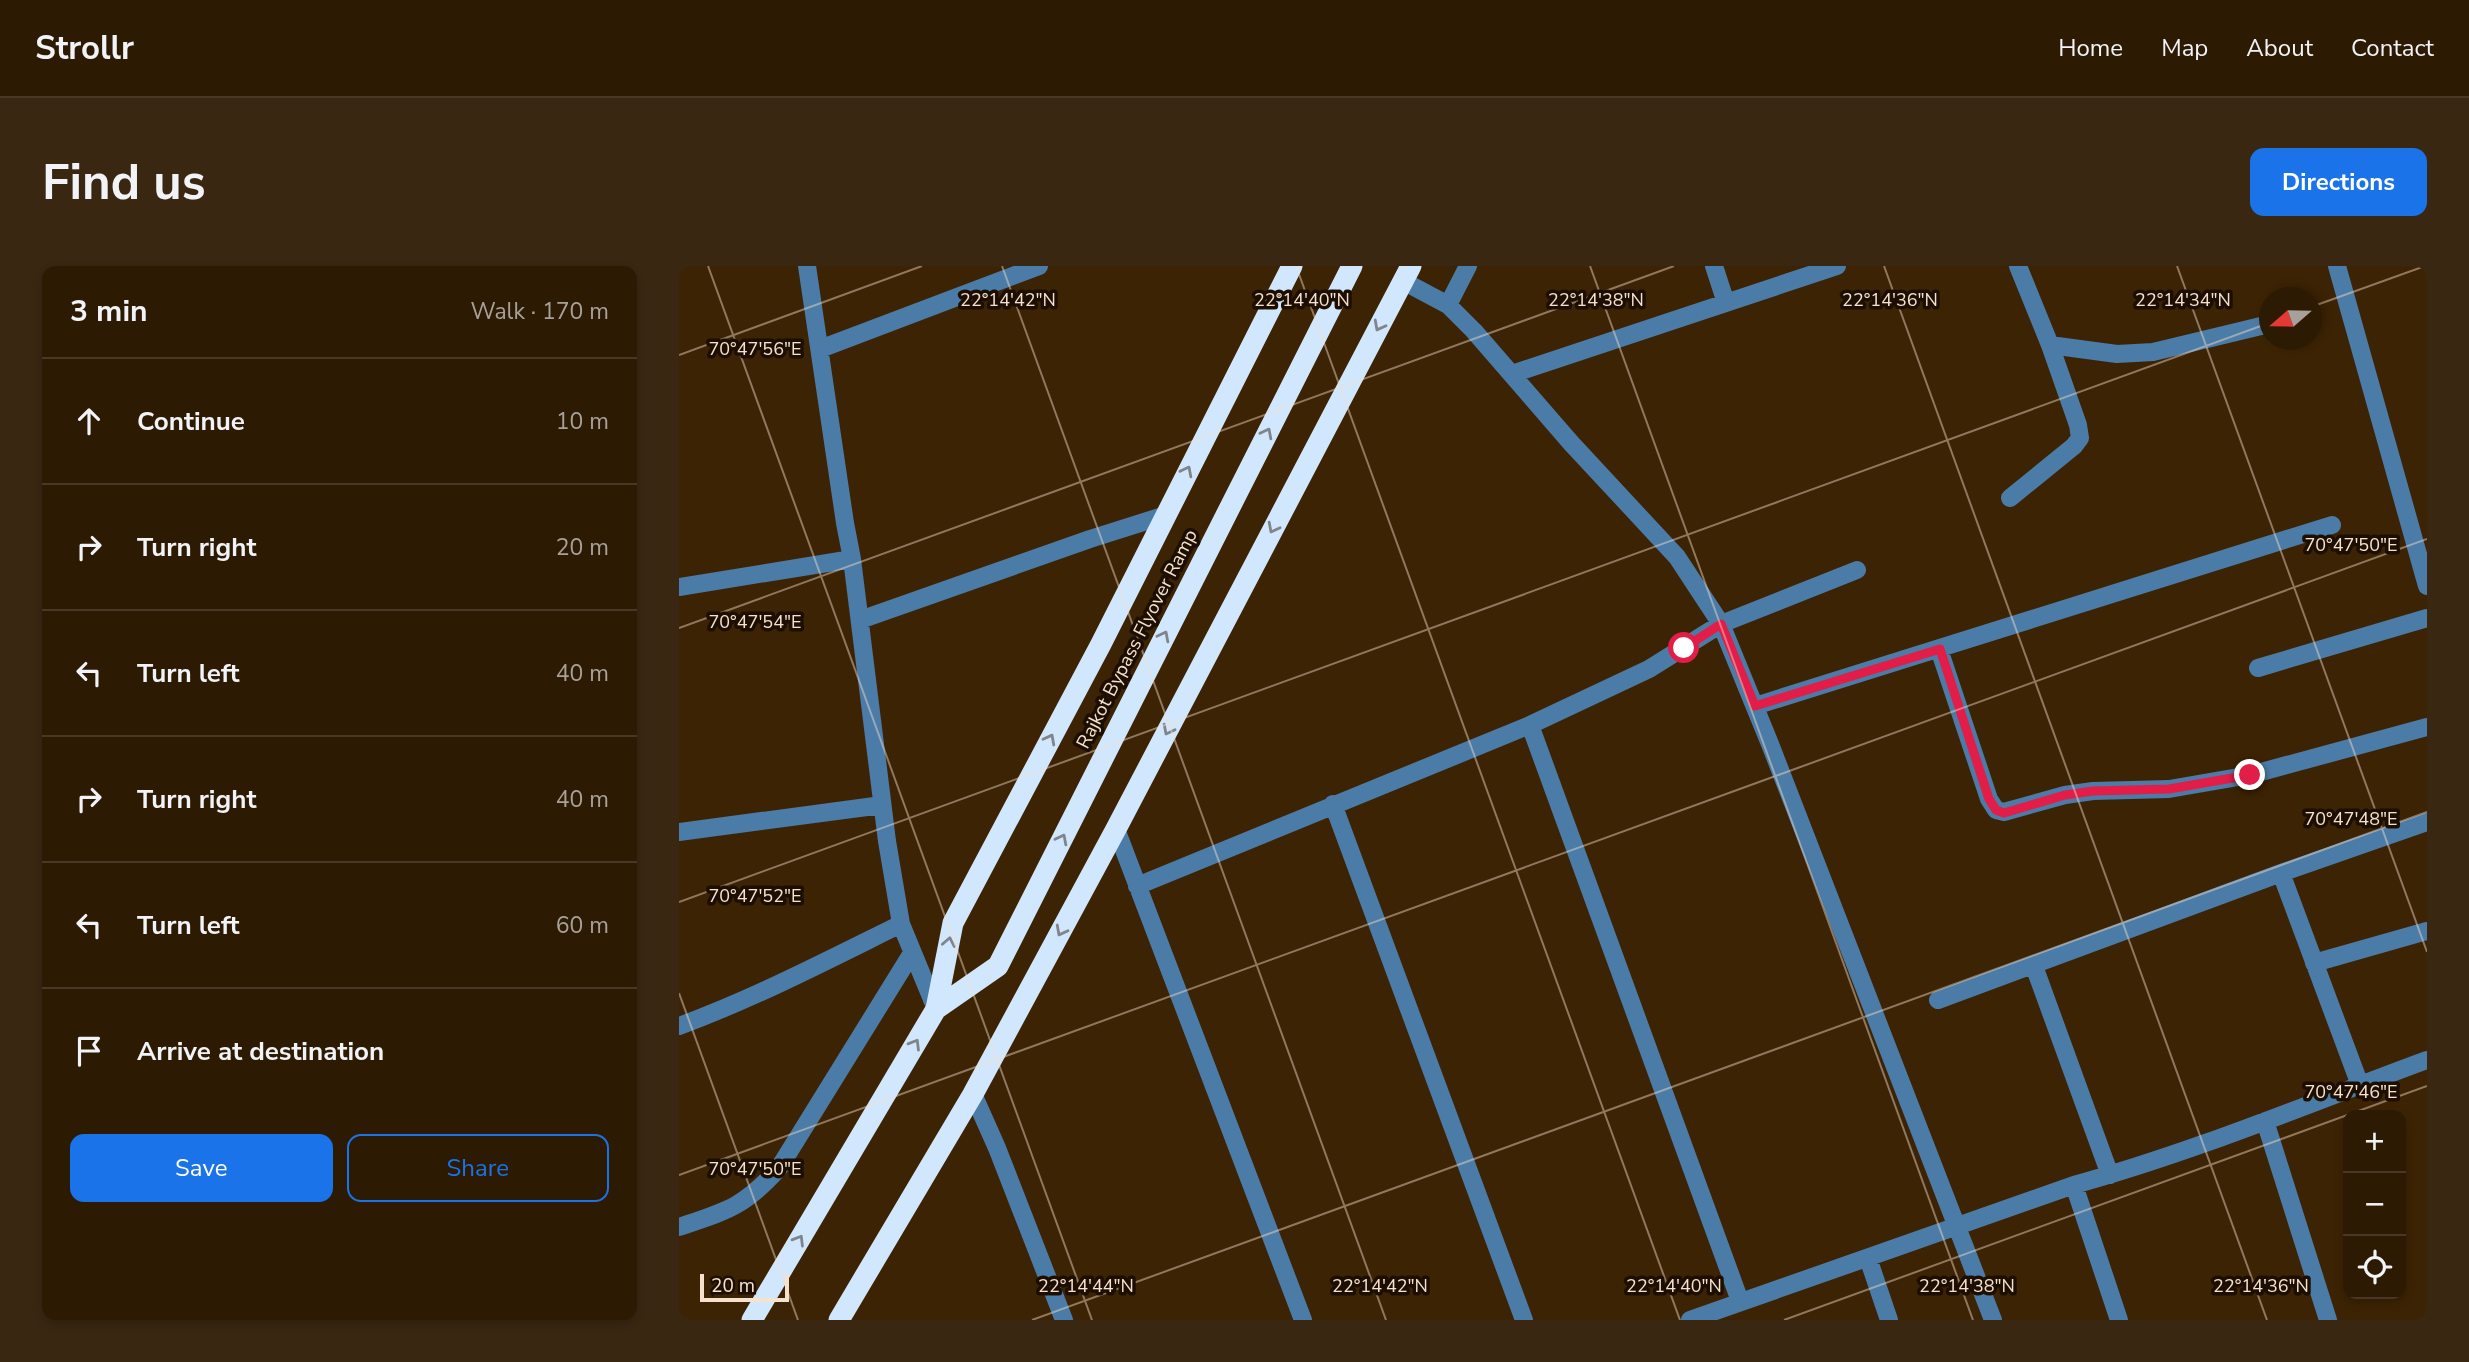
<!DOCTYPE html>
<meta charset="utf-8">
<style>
:root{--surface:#2d1a03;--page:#392712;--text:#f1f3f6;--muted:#a7a19a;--line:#483825;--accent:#1a73e8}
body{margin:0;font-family:"Nunito Sans",sans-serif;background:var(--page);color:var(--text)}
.controls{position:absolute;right:21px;bottom:21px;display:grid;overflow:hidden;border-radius:14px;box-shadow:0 4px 10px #0003}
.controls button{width:63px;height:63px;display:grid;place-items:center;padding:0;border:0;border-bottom:2px solid var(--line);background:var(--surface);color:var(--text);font:35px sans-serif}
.compass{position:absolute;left:1580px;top:21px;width:63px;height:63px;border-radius:50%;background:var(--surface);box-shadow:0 4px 10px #0003;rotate:250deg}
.scale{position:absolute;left:21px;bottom:18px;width:89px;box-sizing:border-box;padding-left:7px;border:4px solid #f5e1cc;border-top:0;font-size:19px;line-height:24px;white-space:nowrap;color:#f5e1cc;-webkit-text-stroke:5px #1c0e01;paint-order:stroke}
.stop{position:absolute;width:21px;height:21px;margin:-16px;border:5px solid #e11d48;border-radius:50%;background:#fff}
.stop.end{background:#e11d48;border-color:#fff;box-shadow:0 2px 7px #0008}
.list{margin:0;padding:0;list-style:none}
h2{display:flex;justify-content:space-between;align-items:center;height:91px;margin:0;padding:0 28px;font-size:30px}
h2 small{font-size:23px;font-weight:400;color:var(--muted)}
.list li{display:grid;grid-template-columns:46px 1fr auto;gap:21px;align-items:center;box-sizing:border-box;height:126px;padding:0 28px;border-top:2px solid var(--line)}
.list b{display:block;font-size:26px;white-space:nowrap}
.list em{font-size:23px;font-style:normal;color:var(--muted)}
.actions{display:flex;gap:14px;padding:21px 28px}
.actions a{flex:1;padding:16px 0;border:2px solid var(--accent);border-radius:14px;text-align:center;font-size:24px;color:var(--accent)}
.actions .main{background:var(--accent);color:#fff}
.icon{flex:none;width:38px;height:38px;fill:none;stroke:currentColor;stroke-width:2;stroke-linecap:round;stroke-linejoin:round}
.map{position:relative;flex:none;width:1748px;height:1054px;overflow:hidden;border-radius:14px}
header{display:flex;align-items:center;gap:42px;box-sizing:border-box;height:98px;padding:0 35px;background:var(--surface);border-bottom:2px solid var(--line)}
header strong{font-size:33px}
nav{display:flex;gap:38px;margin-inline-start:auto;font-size:24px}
.intro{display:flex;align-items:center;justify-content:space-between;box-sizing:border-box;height:168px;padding:0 42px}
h1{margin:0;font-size:49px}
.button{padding:18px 32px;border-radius:14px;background:var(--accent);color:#fff;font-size:24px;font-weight:700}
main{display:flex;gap:42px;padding:0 42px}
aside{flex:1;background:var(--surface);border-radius:14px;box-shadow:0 4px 10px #0003}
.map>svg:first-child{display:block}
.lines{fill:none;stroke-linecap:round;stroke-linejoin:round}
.minor{stroke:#4b7ba7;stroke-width:18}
.highway{stroke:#d1e7fd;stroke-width:21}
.oneway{stroke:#80858c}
.route{stroke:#e11d48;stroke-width:9}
.ticks{fill:none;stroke:#f5e1cc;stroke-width:2;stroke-opacity:0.45}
.labels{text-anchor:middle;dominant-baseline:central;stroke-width:7;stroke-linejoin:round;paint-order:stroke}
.street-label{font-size:19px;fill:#f5e1cc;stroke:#1c0e01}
.ticks-label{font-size:18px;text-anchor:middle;fill:#f5e1cc;stroke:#1c0e01;stroke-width:7;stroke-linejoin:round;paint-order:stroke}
</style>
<header>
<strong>Strollr</strong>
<nav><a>Home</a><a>Map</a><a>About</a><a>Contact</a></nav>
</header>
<div class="intro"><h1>Find us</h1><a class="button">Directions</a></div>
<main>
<aside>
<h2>3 min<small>Walk · 170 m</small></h2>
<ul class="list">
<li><svg class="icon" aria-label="ahead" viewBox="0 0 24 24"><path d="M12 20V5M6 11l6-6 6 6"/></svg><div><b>Continue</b></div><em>10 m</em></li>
<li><svg class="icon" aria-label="right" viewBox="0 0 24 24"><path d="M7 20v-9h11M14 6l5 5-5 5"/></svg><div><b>Turn right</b></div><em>20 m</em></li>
<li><svg class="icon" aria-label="left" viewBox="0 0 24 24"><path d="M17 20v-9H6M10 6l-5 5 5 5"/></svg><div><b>Turn left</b></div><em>40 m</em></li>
<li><svg class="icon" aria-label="right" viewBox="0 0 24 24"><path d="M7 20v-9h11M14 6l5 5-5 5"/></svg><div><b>Turn right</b></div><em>40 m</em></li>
<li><svg class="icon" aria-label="left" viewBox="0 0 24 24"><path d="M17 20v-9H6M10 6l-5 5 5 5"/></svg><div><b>Turn left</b></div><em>60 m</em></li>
<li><svg class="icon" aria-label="arrive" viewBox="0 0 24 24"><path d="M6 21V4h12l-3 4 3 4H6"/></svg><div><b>Arrive at destination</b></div></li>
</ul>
<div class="actions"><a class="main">Save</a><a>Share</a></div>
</aside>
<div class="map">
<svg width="1748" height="1054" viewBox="0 0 1748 1054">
<rect width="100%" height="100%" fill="#3c2304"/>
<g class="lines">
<!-- minor -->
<path class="minor" d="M128 0 166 257 173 293 208 575 222 658 257 743
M1035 0 1047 37
M1658 0 1748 320
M724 15 769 39 795 65 892 177 998 291 1042 358 1091 478 1314 1054
M769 39 789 0
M1371 79 1438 88 1474 86 1582 60
M141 83 360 0
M833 108 1158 0
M1331 232 1395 180 1401 172 1399 159 1371 79 1339 0
M0 321 173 293
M181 354 411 273 487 249
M1260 383 1310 533 1317 544 1325 546 1386 529 1414 525 1490 523 1571 509 1748 461
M1579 402 1748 352
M1076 440 1653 259
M851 459 1061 1035
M654 538 845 1054
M437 563 624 1054
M0 566 203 539
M1602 607 1681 819
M458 620 851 459 970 403 1042 358 1178 304
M1635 697 1748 665
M1355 700 1431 909
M1259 734 1602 607 1748 556
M0 760C76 732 149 694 222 658
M294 828 318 882 385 1054
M1586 855 1649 1054
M1395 919 1440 1054
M0 961C48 945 65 941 100 902L233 687
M1189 992 1210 1054
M1011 1054 1395 919C1515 886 1631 837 1748 794"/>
<!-- highway -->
<path class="highway" d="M257 743 319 700 673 0
M73 1054 257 743 274 657 422 378 613 0
M160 1054 294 828 437 563 732 0"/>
</g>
<!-- one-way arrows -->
<defs><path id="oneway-chevron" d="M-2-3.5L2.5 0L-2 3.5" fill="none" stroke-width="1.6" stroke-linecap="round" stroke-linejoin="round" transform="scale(1.75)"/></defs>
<g class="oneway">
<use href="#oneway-chevron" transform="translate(700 60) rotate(118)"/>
<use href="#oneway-chevron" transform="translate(588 167) rotate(-63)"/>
<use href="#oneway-chevron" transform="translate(508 205) rotate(-63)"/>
<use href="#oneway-chevron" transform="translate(594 262) rotate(117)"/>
<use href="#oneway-chevron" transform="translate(485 370) rotate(-63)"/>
<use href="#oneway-chevron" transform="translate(489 464) rotate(117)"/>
<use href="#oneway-chevron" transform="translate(371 473) rotate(-62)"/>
<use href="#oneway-chevron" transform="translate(383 573) rotate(-63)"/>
<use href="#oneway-chevron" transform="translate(382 665) rotate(118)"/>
<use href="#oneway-chevron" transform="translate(270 676) rotate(-79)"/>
<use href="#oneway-chevron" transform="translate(236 778) rotate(-59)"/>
<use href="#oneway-chevron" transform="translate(120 974) rotate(-59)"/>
</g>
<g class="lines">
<!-- route -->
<path class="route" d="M1005 382 1042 358 1076 440 1261 383 1310 533 1317 544 1325 547 1386 529 1414 525 1490 523 1571 509"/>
</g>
<!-- ticks -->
<path class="ticks" d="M29 0 413 1054M323 0 707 1054M617 0 1001 1054M911 0 1294 1054M1205 0 1588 1054M1498 0 1748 686M1632 41 1746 0M0 89 243 0M0 362 995 0M0 636 1590 57M0 727 119 1054M0 909 1748 273M353 1054 1748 546M1105 1054 1748 820"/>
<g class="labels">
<!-- street labels -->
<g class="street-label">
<text transform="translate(458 373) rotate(-63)">Rajkot Bypass Flyover Ramp</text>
</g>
</g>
<g class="ticks-label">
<text x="329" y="40">22°14'42"N</text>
<text x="623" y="40">22°14'40"N</text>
<text x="917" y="40">22°14'38"N</text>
<text x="1211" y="40">22°14'36"N</text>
<text x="1504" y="40">22°14'34"N</text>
<text x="76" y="89">70°47'56"E</text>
<text x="1672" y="285">70°47'50"E</text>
<text x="76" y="362">70°47'54"E</text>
<text x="1672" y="559">70°47'48"E</text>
<text x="76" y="636">70°47'52"E</text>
<text x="1672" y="832">70°47'46"E</text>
<text x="76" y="909">70°47'50"E</text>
<text x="407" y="1026">22°14'44"N</text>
<text x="701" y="1026">22°14'42"N</text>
<text x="995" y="1026">22°14'40"N</text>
<text x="1288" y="1026">22°14'38"N</text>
<text x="1582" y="1026">22°14'36"N</text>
</g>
</svg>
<div class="controls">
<button>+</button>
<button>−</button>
<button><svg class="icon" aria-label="locate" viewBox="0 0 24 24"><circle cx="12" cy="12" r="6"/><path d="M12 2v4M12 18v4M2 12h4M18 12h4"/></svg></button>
</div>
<svg class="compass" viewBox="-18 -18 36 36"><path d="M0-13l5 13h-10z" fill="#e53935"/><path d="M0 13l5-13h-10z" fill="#a7a19a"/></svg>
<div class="scale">20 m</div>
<div class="stop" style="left:1005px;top:382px"></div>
<div class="stop end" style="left:1571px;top:509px"></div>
</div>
</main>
